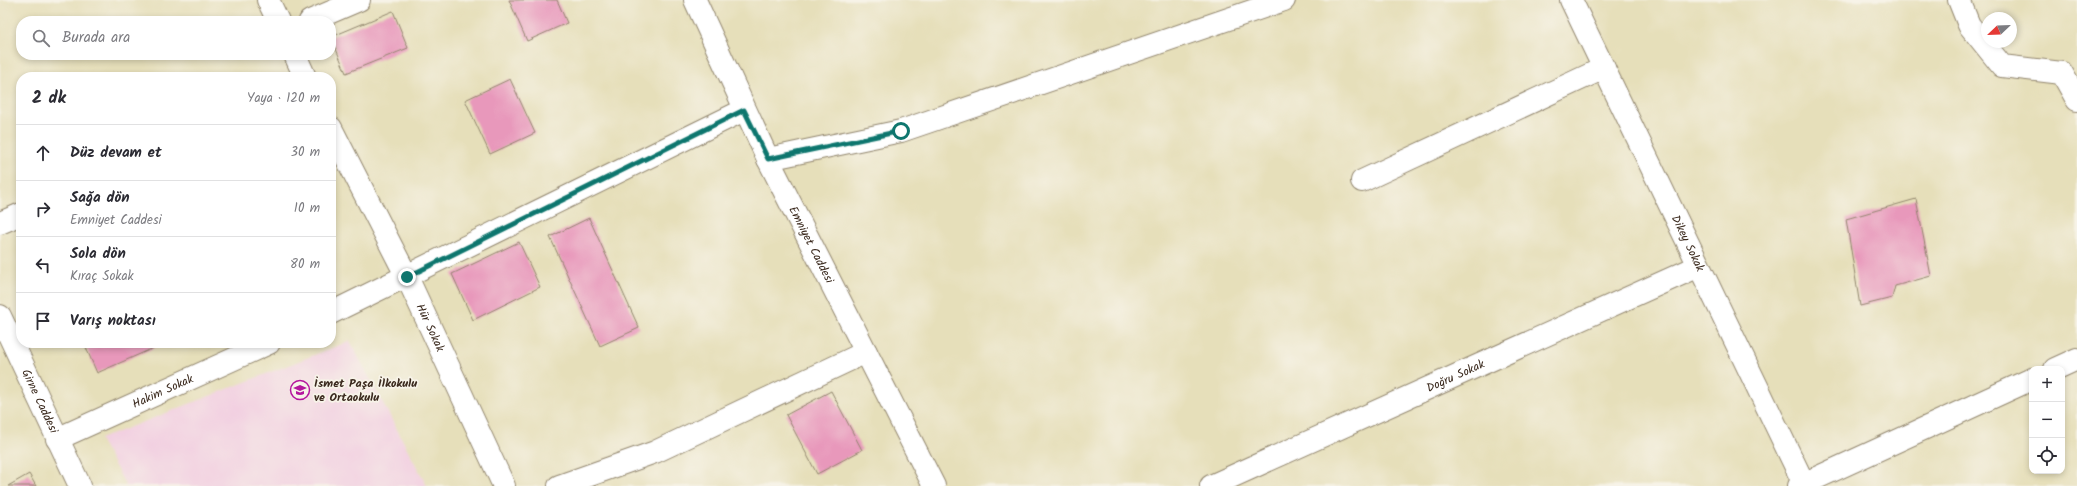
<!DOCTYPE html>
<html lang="tr">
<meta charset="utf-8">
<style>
:root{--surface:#fff;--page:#f2f2f3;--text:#2b2b33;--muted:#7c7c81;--line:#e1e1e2}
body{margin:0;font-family:Kalam,sans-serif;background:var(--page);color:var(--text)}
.controls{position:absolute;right:12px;bottom:12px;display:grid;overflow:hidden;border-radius:8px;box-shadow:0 2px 6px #0003}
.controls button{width:36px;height:36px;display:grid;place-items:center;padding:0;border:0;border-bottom:1px solid var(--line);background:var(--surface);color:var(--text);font:20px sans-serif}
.compass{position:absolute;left:1981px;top:12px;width:36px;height:36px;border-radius:50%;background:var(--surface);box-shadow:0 2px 6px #0003;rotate:247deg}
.stop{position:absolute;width:12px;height:12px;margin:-9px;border:3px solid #0f766e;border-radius:50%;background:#fff}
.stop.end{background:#0f766e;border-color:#fff;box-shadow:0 1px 4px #0008}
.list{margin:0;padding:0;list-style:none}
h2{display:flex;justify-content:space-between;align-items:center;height:52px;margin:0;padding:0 16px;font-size:17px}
h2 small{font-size:13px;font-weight:400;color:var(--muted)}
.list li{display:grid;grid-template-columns:26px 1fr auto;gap:12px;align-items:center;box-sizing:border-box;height:56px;padding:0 16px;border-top:1px solid var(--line)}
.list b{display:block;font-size:15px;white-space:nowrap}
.list p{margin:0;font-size:13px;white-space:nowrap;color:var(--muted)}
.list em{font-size:13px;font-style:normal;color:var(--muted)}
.icon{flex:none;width:22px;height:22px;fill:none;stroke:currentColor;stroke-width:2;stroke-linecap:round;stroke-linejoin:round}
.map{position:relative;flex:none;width:2077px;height:486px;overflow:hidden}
.search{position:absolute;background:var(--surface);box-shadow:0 2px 6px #0003;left:16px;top:16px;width:320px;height:44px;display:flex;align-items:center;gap:10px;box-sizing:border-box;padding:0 14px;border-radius:16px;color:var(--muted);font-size:15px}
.panel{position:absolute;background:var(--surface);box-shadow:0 2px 6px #0003;left:16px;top:72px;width:320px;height:276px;border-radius:16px}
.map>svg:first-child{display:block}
.built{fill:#f2cfe1}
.building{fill:#e898bb}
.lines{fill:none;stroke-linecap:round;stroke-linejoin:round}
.minor-casing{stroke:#90846c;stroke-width:24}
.minor{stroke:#fff;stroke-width:22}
.route{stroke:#0f766e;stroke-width:5}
.labels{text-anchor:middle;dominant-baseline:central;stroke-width:3.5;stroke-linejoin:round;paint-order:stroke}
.street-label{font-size:12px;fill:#3b2a1e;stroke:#f7f3e8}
.poi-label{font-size:12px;font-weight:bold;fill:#3b2a1e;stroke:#f7f3e8;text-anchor:start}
</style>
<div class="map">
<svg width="2077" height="486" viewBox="0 0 2077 486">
<rect width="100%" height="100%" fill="#f7f3e8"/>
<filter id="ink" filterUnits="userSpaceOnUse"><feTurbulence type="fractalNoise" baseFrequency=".025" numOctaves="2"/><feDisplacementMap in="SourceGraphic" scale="8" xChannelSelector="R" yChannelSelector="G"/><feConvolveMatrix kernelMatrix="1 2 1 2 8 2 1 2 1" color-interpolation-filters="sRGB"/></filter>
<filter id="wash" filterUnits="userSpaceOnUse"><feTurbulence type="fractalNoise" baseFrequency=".012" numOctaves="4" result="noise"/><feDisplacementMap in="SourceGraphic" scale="16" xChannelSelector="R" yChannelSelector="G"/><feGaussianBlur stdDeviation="0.9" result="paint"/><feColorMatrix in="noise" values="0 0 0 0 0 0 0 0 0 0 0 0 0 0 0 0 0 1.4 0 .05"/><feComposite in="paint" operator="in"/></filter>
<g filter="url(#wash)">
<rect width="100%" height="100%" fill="#e6dfba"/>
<!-- built -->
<path class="built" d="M350 341 427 486H126L100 439Z"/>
<g id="blocks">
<!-- building -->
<path class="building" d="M509 0H557L567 23 527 41Z
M393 11 408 48 346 73 331 37Z
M510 79 535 133 490 154 465 100Z
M1916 199 1931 276 1895 286 1892 298 1860 306 1846 219Z
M589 218 639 328 600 346 550 237Z
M519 242 540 287 473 320 452 274Z
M84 343H165L97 373Z
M831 391 862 450 817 474 786 415Z
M29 474 36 486H8Z"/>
</g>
</g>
<g filter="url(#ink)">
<use href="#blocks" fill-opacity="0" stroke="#90846c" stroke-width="1"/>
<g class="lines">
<defs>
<g id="minor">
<path d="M268 0 278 21"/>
<path id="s1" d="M695 0 768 159 934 486"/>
<path id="s2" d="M1571 0 1805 486"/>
<path d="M1959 0 1969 25 2002 66 2062 73 2077 100"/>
<path d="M310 21 359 0"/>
<path d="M295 55 305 77"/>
<path id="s3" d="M331 128 407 277 504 486"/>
<path d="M768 159 901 131 1284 0"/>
<path d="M1362 181 1604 68"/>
<path d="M0 223 21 214"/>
<path d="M331 313 744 110"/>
<path id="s4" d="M0 316 80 486"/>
<path d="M2055 369 2077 359"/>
<path id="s5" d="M57 439 269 343"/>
<path d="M559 486 655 452 866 352"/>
<path id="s6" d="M1211 486 1699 266"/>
<path d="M1799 486 2032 379"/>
</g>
</defs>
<!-- minor casing -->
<use href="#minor" class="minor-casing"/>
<!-- minor -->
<use href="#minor" class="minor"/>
</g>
</g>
<g class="lines" filter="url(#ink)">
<!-- route -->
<path class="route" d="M407 277 744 110 768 159 901 131"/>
</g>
<!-- icons -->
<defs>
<symbol id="school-ring" viewBox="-11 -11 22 22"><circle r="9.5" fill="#f7f3e8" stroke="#b5179e" stroke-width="1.5"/><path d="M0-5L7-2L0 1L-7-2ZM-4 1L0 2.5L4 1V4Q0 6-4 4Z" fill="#b5179e"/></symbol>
</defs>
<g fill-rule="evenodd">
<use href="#school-ring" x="289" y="379" width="22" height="22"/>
</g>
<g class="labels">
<!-- street labels -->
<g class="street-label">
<text stroke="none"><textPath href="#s2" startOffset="270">Dikey Sokak</textPath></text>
<text stroke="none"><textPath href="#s1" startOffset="271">Emniyet Caddesi</textPath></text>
<text stroke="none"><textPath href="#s3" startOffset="223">Hür Sokak</textPath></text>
<text stroke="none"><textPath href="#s6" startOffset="268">Doğru Sokak</textPath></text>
<text stroke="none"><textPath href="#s5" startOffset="116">Hakim Sokak</textPath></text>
<text stroke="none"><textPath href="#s4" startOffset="94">Girne Caddesi</textPath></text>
</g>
<!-- poi labels -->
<g class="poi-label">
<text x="314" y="383">İsmet Paşa İlkokulu<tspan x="314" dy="14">ve Ortaokulu</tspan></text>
</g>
</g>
</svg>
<div class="controls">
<button>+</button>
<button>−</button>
<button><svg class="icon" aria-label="locate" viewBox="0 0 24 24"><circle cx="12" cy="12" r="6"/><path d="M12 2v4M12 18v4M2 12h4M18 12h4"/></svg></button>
</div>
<svg class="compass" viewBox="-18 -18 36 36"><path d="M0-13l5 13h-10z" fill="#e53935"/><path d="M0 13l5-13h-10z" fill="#7c7c81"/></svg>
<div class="stop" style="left:901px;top:131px"></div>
<div class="stop end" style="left:407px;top:277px"></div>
<div class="search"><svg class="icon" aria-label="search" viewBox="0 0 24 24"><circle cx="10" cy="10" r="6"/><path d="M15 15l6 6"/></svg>Burada ara</div>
<section class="panel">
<h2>2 dk<small>Yaya · 120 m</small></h2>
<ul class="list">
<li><svg class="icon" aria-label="ahead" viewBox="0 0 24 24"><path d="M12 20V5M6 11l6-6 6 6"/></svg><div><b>Düz devam et</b></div><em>30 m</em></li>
<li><svg class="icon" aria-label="right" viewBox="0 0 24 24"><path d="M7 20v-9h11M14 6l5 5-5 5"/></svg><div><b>Sağa dön</b><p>Emniyet Caddesi</p></div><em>10 m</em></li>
<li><svg class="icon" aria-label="left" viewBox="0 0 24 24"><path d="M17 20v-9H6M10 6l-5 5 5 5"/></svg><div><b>Sola dön</b><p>Kıraç Sokak</p></div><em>80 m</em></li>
<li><svg class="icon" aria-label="arrive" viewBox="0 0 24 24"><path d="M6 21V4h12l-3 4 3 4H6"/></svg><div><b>Varış noktası</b></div></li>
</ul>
</section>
</div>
